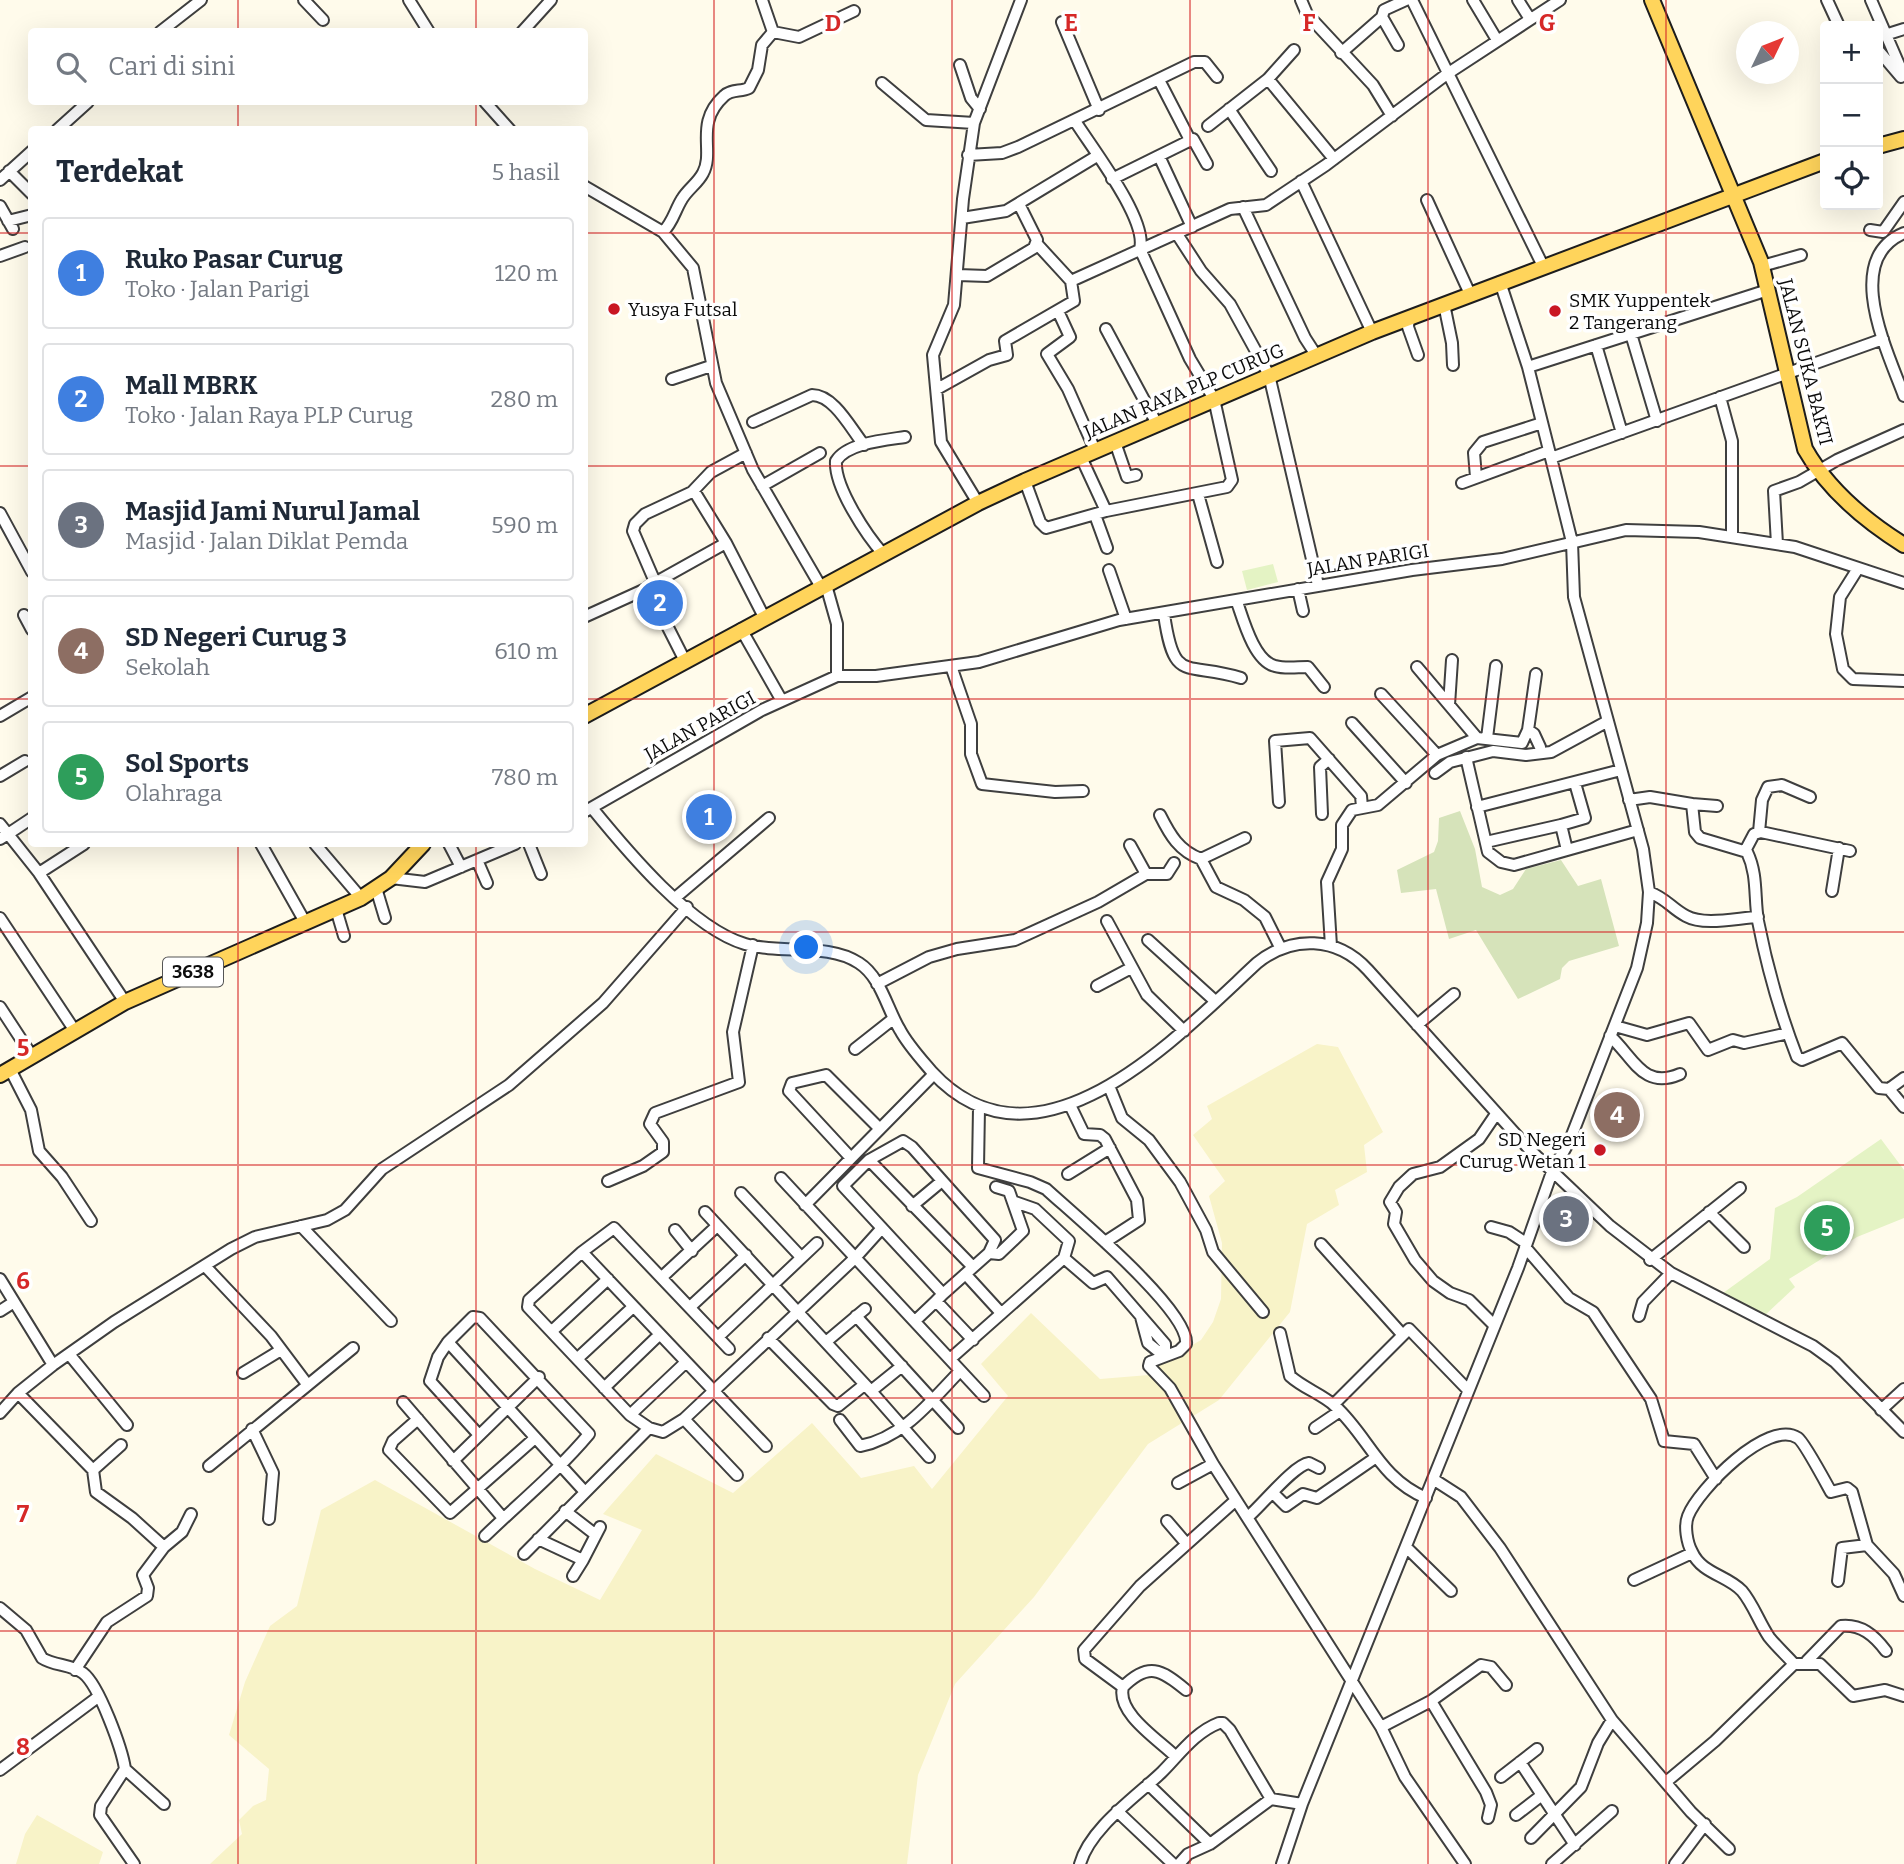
<!DOCTYPE html>
<html lang="id">
<meta charset="utf-8">
<style>
:root{--surface:#fff;--page:#f6f6f7;--text:#1f2937;--muted:#747a83;--line:#e0e1e3;--accent:#c91723}
body{margin:0;font-family:Bitter,serif;background:var(--page);color:var(--text)}
.controls{position:absolute;right:21px;top:21px;display:grid;overflow:hidden;border-radius:7px;box-shadow:0 7px 28px #0002}
.controls button{width:63px;height:63px;display:grid;place-items:center;padding:0;border:0;border-bottom:2px solid var(--line);background:var(--surface);color:var(--text);font:35px sans-serif}
.compass{position:absolute;left:1736px;top:21px;width:63px;height:63px;border-radius:50%;background:var(--surface);box-shadow:0 7px 28px #0002;rotate:47deg}
.you{position:absolute;left:807px;top:948px;width:24px;height:24px;margin:-18px;border:5px solid #fff;border-radius:50%;background:#1a73e8;box-shadow:0 0 0 10px #1a73e833}
.badge{display:grid;place-items:center;width:46px;height:46px;border-radius:50%;background:var(--accent);color:#fff;font-size:23px;font-weight:700}
.pin{position:absolute;translate:-50% -50%;border:4px solid #fff;box-shadow:0 2px 7px #0006}
.list{margin:0;padding:0;list-style:none}
h2{display:flex;justify-content:space-between;align-items:center;height:91px;margin:0;padding:0 28px;font-size:30px}
h2 small{font-size:23px;font-weight:400;color:var(--muted)}
.list li{display:grid;grid-template-columns:46px 1fr auto;gap:21px;align-items:center;box-sizing:border-box;height:112px;margin:0 14px 14px;padding:0 14px;border:2px solid var(--line);border-radius:7px}
.list b{display:block;font-size:26px;white-space:nowrap}
.list p{margin:0;font-size:23px;white-space:nowrap;color:var(--muted)}
.list em{font-size:23px;font-style:normal;color:var(--muted)}
.icon{flex:none;width:38px;height:38px;fill:none;stroke:currentColor;stroke-width:2;stroke-linecap:round;stroke-linejoin:round}
.map{position:relative;flex:none;width:1904px;height:1864px;overflow:hidden}
.search{position:absolute;background:var(--surface);box-shadow:0 7px 28px #0002;left:28px;top:28px;width:560px;height:77px;display:flex;align-items:center;gap:18px;box-sizing:border-box;padding:0 24px;border-radius:7px;color:var(--muted);font-size:26px}
.panel{position:absolute;background:var(--surface);box-shadow:0 7px 28px #0002;left:28px;top:126px;width:560px;height:721px;border-radius:7px}
.map>svg:first-child{display:block}
.farmland{fill:#f8f3c8}
.cemetery{fill:#d6e3ba}
.pitch{fill:#e4f3c4}
.lines{fill:none;stroke-linecap:round;stroke-linejoin:round}
.minor-casing{stroke:#3f3f3f;stroke-width:14}
.major-casing{stroke:#1d1d1d;stroke-width:18}
.minor{stroke:#fff;stroke-width:10}
.major{stroke:#ffd45b;stroke-width:14}
.grid{fill:none;stroke:#d62828;stroke-width:2;stroke-opacity:0.55}
.poi-dot{fill:#c91723;stroke:#fff;stroke-width:2.5}
.labels{text-anchor:middle;dominant-baseline:central;stroke-width:7;stroke-linejoin:round;paint-order:stroke}
.shield{fill:#fff;stroke:#555;stroke-width:2}
.shield-label{font-size:18px;font-weight:bold;fill:#0c0c0c}
.poi-label{font-size:19px;fill:#0c0c0c;stroke:#fff;text-anchor:start}
.street-label{font-size:19px;fill:#0c0c0c;stroke:#fff}
.grid-label{font-size:23px;text-anchor:middle;font-weight:bold;fill:#d62828;stroke:#fff;stroke-width:7;stroke-linejoin:round;paint-order:stroke}
</style>
<div class="map">
<svg width="1904" height="1864" viewBox="0 0 1904 1864">
<rect width="100%" height="100%" fill="#fffbeb"/>
<!-- farmland -->
<path class="farmland" d="M1317 1044 1338 1047 1383 1132 1364 1145 1367 1172 1335 1190 1339 1205 1307 1224 1290 1312 1219 1400 1148 1444 1034 1597 955 1684 918 1775 907 1864H210L242 1834 239 1820 253 1806 266 1800 269 1769 229 1735 245 1682 270 1626 297 1606 321 1510 375 1480 535 1569 600 1600 642 1530 603 1514 656 1454 733 1493 812 1423 861 1478 914 1466 932 1489 1008 1396 981 1364 1031 1313 1100 1379 1161 1374 1156 1366 1201 1340 1213 1322 1221 1299 1222 1243 1209 1196 1225 1181 1193 1135 1212 1119 1207 1106Z
M37 1815 103 1852 99 1864H16L25 1834Z"/>
<!-- cemetery -->
<path class="cemetery" d="M1460 811 1475 849 1482 887 1500 895 1513 889 1526 869 1561 860 1578 886 1601 879 1619 946 1569 961 1562 968 1560 979 1518 999 1476 930 1449 939 1436 889 1401 893 1397 870 1434 852 1438 841 1439 818Z"/>
<!-- pitch -->
<path class="pitch" d="M1273 564 1278 582 1247 590 1242 571Z
M1881 1139 1904 1170V1218L1857 1237 1789 1279 1795 1287 1762 1318 1719 1296 1770 1259 1775 1208 1797 1197Z"/>
<g class="lines">
<defs>
<path id="minor" d="M304 0 323 20
M409 0 429 32
M762 0 773 32
M1301 0 1307 14 1373 85 1392 116
M1412 0 1543 266
M1473 0 1497 40
M1518 0 1530 19
M1827 0 1839 26
M1871 0 1904 76
M1382 17 1384 10 1406 0
M1062 22 1099 110
M160 32 201 0
M522 32 551 0
M773 32 799 37 854 11
M1885 35 1904 29
M1878 50 1901 77
M1341 53 1382 17 1398 45
M960 65 971 98 980 109
M1268 79 1334 159
M1159 80 1190 140
M882 83 926 120 974 123
M485 102 510 130
M1229 109 1271 171
M1208 126 1268 79 1294 50
M57 130 88 102
M968 155 1002 153 1018 147 1194 62H1205L1217 77
M1159 156 1192 227
M9 171 32 194
M1112 179 1193 139 1207 164
M0 180 32 151
M1301 181 1372 332
M584 186 663 232 693 268 716 383 753 470 821 587
M1427 200 1470 294
M0 206 13 229
M1243 207 1305 338 1316 355
M962 218 1006 211 1097 156
M8 221 32 215
M1870 230 1883 232 1904 202
M663 232C673 222 675 210 682 199 688 189 698 183 703 173 715 151 694 123 724 96 731 89 741 92 749 88L758 70 762 45 773 32
M1904 233C1842 259 1887 350 1904 396
M1177 234 1201 271 1230 304 1269 375 1318 585
M0 256 25 247
M1762 266 1801 255
M958 275 987 276 1034 248 1037 240 1019 204
M1071 281 1230 209 1266 205 1326 165 1447 74 1560 0
M1444 304 1452 343 1453 365
M1058 311 1070 337 1047 354 1068 389 1095 450
M1409 317 1408 327 1418 355
M1106 329 1157 424
M1631 334 1657 421
M1596 345 1622 433
M1528 367 1768 290
M672 379 711 366
M937 389 989 360 1007 355 1005 341 1074 301 1071 281 1037 244
M1720 397 1732 441V536
M753 422 812 395C834 395 851 429 864 445
M1115 442 1127 477 1136 475
M1081 457 1106 511
M1551 458 1883 339
M1476 477 1474 453 1483 442 1542 423
M1025 481 1040 522 1046 528 1106 511 1227 487 1232 480 1214 399 1190 359 1140 249C1148 220 1092 148 1075 121
M1462 483 1549 451
M762 486 820 453
M694 491 726 543 764 617
M1198 494 1217 562
M978 503 941 442 933 355 954 305 963 199 974 123 1021 0
M0 513 32 572
M1095 515 1107 548
M1777 544 1774 491 1799 482 1837 460 1904 430
M884 555C867 536 834 487 836 461 847 443 885 440 905 437
M1109 570 1126 619
M1857 570 1840 597 1836 634 1843 669 1853 679 1904 681
M655 582 633 531 635 524 645 514 692 492 711 472 746 453
M826 585 837 624V676
M649 586 726 543
M1298 589 1303 611
M1237 602C1243 619 1254 661 1275 666 1285 669 1297 667 1308 667L1324 687
M1164 614C1174 685 1185 661 1241 678
M24 615 32 630
M584 617 648 588 684 659
M741 629 782 701
M951 666 971 724V754L982 784 1055 792 1083 791
M1417 667 1477 738
M1381 694 1437 755
M1449 705 1452 660
M0 716 32 697
M1352 723 1406 783
M1528 730 1534 734 1540 747
M1487 738 1496 666
M1466 757 1488 852 1501 862 1514 865 1638 830
M1435 773 1450 762 1493 751 1526 755 1551 752 1608 721
M0 776 25 761
M1629 800 1650 797 1692 804 1695 832 1700 838 1747 852C1758 875 1754 897 1758 921 1767 967 1780 1013 1797 1057L1802 1060 1842 1043 1879 1088 1889 1089 1904 1078
M1279 802 1275 741 1310 738 1361 796 1362 807
M1692 804 1717 806
M1477 807 1621 770
M592 808C627 851 691 928 745 944 781 955 827 942 859 963 881 977 887 1009 900 1030 908 1045 921 1059 932 1072 1038 1187 1179 1035 1257 963 1292 935 1337 936 1368 970L1529 1149 1610 1226 1671 1273 1813 1346 1835 1362 1904 1432
M584 812 762 710 837 676H876L979 662 1119 620 1412 570 1502 559 1626 530 1699 532 1795 547 1904 583
M1322 814 1320 767 1329 759
M1160 815C1170 835 1179 851 1201 859
M32 818 8 834 39 873 125 1002
M0 824 8 834 0 839
M1561 825 1585 818 1575 783
M1759 832 1762 800 1768 787 1782 785 1810 797
M1245 838 1201 859 1216 887 1244 900 1265 917 1281 949
M1486 842 1561 825 1567 850
M261 844 305 922
M315 844 361 898
M449 844 461 867
M529 844 541 874
M1130 845 1146 874
M1745 851 1754 834 1761 832 1850 851
M477 860 487 883
M39 873 84 844
M391 878 425 882 515 844
M376 888 385 918
M1832 891 1839 848
M1649 892C1667 899 1671 908 1686 916 1704 926 1737 918 1758 917
M675 898 769 818
M336 909 344 936
M0 918 75 1031
M1107 921 1147 995 1184 1031
M1148 940 1214 1000
M1331 946 1327 882 1342 849V825L1352 810 1378 805 1437 755 1477 738 1522 743 1528 730 1536 674
M877 984 929 957 957 949 1015 940 1098 902 1146 874H1167L1174 863
M1097 986 1131 968
M0 1007 32 1056
M1417 1025 1454 994
M1615 1026 1647 1035 1689 1023 1708 1050 1733 1040 1744 1043 1788 1033
M1610 1036C1634 1058 1643 1090 1680 1074
M855 1049 893 1019
M10 1069 31 1110 39 1151 62 1177 91 1221
M1109 1086 1122 1118 1149 1140 1180 1182 1206 1230 1213 1252 1263 1312
M1889 1089 1904 1107
M1070 1105 1084 1134 1100 1135 1105 1139 1137 1200 1139 1220 1105 1242
M979 1108 978 1168 1030 1182 1046 1189C1073 1214 1190 1311 1186 1344L1179 1351 1150 1362 1149 1366 1170 1388 1213 1464 1381 1727 1405 1777 1465 1864
M903 1141 912 1147 995 1240 989 1253 943 1294 843 1186 869 1160Z
M850 1157 789 1091 792 1083 826 1075 880 1129
M869 1160 973 1267
M1068 1174 1110 1148
M781 1178 984 1396
M608 1181 643 1166 663 1152V1142L650 1124 655 1113 739 1082 733 1032 753 945
M741 1193 801 1257
M805 1205 934 1074
M912 1206 942 1181
M705 1212 871 1391 902 1366
M1709 1212 1744 1247
M301 1226 391 1321
M1491 1227 1509 1232 1526 1243
M675 1230 692 1251
M1321 1244 1401 1333
M1525 1247 1569 1298 1593 1312 1651 1399 1664 1441 1694 1444 1716 1479
M582 1252 766 1446
M989 1253 999 1254 1023 1231 1009 1191 996 1187
M1064 1258 1093 1283 1107 1277 1165 1344V1349L1159 1352 1148 1343 1141 1317
M1650 1260 1740 1188
M205 1266 271 1336 307 1384
M662 1277 717 1226
M969 1278 1001 1313
M0 1279 53 1365
M943 1294 936 1301 973 1340
M690 1307 746 1255
M0 1311 14 1302
M856 1316 958 1428
M1639 1316 1643 1302 1671 1273
M915 1321 936 1301
M1494 1325 1469 1300 1450 1293 1433 1281 1415 1260 1394 1224 1396 1212 1390 1202 1399 1187 1413 1174 1440 1167 1479 1139 1496 1114
M552 1331 608 1279
M1280 1333 1290 1376C1303 1388 1322 1394 1335 1406 1369 1437 1379 1478 1426 1498
M718 1337 817 1243
M768 1338 833 1404 838 1406 864 1385
M827 1341 865 1309
M448 1342 438 1357 430 1381 479 1435
M69 1354 127 1425
M578 1358 633 1307
M950 1359 1064 1258 1069 1241 1035 1209 1015 1202
M243 1373 281 1350
M604 1388 659 1335
M871 1391 929 1457
M18 1393 93 1470 96 1492 132 1518 164 1547 143 1575 148 1588 147 1596 107 1622 75 1670
M403 1402 503 1518
M1334 1404 1409 1329 1468 1390
M1881 1410 1904 1389
M0 1413 18 1393 53 1365 114 1322 231 1249 255 1237 327 1220 345 1210 382 1169 509 1085 603 1003 687 907
M630 1415 685 1363
M418 1419 393 1441 389 1450 450 1513 535 1438
M684 1419 737 1475
M840 1420 860 1446C903 1438 931 1401 960 1371
M649 1428 630 1415 528 1307 529 1300 582 1252 614 1228 729 1349
M1315 1428 1340 1411
M252 1429 273 1473 269 1519
M453 1461 539 1377
M209 1466 353 1348
M93 1470 121 1445
M1433 1479 1461 1497 1500 1548 1612 1720 1691 1812 1729 1849
M1178 1483 1213 1464
M1274 1494 1286 1506 1303 1494 1317 1498 1375 1458
M565 1511 596 1535
M1248 1517C1263 1504 1294 1465 1309 1463L1319 1468
M1167 1521 1185 1542
M485 1536C519 1503 558 1471 589 1434L480 1318 473 1317 448 1342 585 1492
M538 1539 583 1560 600 1527
M164 1547 182 1532 191 1514
M1406 1547 1451 1591
M524 1554 649 1428 663 1432 684 1419 855 1258 882 1228
M573 1576 583 1560
M1634 1580 1692 1553
M1838 1581 1842 1548 1867 1545
M0 1608 26 1630 42 1658C54 1666 71 1664 83 1673 99 1685 122 1749 125 1769L101 1806 100 1815 134 1864
M1807 1661 1841 1626C1861 1624 1874 1635 1886 1651
M1794 1664C1786 1655 1776 1646 1769 1637 1759 1622 1753 1604 1742 1591 1727 1575 1702 1574 1692 1552 1687 1543 1684 1526 1688 1516 1698 1490 1768 1418 1798 1438 1804 1442 1826 1483 1831 1492L1847 1488 1852 1492 1867 1545 1894 1574 1904 1596
M1123 1687C1148 1662 1161 1669 1186 1690
M1431 1701 1486 1792 1491 1805 1488 1818
M1381 1727 1431 1701 1481 1665 1491 1667 1506 1685
M1175 1756C1159 1740 1116 1713 1123 1687L1085 1659 1084 1650 1140 1586 1236 1500
M1520 1762 1575 1845
M125 1769 164 1804
M0 1770 98 1697
M1501 1777 1537 1749
M1666 1782 1715 1741 1794 1664H1820L1853 1696 1885 1690 1904 1696
M1148 1784 1210 1844
M1117 1811 1173 1864
M1516 1815 1542 1795
M1531 1838 1581 1787 1598 1743 1612 1720
M1080 1864C1090 1828 1136 1797 1162 1772 1179 1755 1195 1732 1219 1723H1223L1230 1730 1271 1799
M1179 1864 1188 1854 1210 1844 1271 1799 1302 1804
M1282 1864 1302 1804 1518 1268 1552 1172 1570 1140 1637 968 1647 923 1649 892 1643 849 1574 597 1572 542 1551 458 1528 367 1500 282
M1552 1864 1612 1811
M1675 1864 1705 1824"/>
<path id="major" d="M1652 0 1761 262 1805 449C1828 490 1864 520 1904 545
M1878 146 1904 139
M584 716 978 503 1025 481 1372 332 1825 161
M0 1075 125 1002 361 898 391 878 423 844"/>
</defs>
<!-- minor casing -->
<use href="#minor" class="minor-casing"/>
<!-- major casing -->
<use href="#major" class="major-casing"/>
<!-- minor -->
<use href="#minor" class="minor"/>
<!-- major -->
<use href="#major" class="major"/>
</g>
<!-- grid -->
<path class="grid" d="M238 0V32M476 0V32M714 0V1864M952 0V1864M1190 0V1864M1428 0V1864M1666 0V1864M238 102V130M476 102V130M0 233H32M584 233H1904M0 466H32M584 466H1904M0 699H32M584 699H1904M238 844V1864M476 844V1864M0 932H1904M0 1165H1904M0 1398H1904M0 1631H1904"/>
<!-- markers -->
<g class="poi-dot">
<circle cx="614" cy="309" r="7"/>
<circle cx="1555" cy="311" r="7"/>
<circle cx="1600" cy="1150" r="7"/>
</g>
<g class="labels">
<!-- shield labels -->
<rect class="shield" x="163" y="957.5" width="60" height="29" rx="5"/>
<g class="shield-label">
<text x="193" y="972">3638</text>
</g>
<!-- poi labels -->
<g class="poi-label">
<text x="1569" y="300">SMK Yuppentek<tspan x="1569" dy="22">2 Tangerang</tspan></text>
<text x="628" y="309">Yusya Futsal</text>
<text x="1586" y="1139" text-anchor="end">SD Negeri<tspan x="1586" dy="22">Curug Wetan 1</tspan></text>
</g>
<!-- street labels -->
<g class="street-label">
<text transform="translate(1806 362) rotate(76)">JALAN SUKA BAKTI</text>
<text transform="translate(1184 391) rotate(-23)">JALAN RAYA PLP CURUG</text>
<text transform="translate(1368 560) rotate(-9)">JALAN PARIGI</text>
<text transform="translate(700 726) rotate(-29)">JALAN PARIGI</text>
</g>
</g>
<g class="grid-label">
<text x="833" y="31">D</text>
<text x="1071" y="31">E</text>
<text x="1309" y="31">F</text>
<text x="1547" y="31">G</text>
<text x="23" y="1056">5</text>
<text x="23" y="1289">6</text>
<text x="23" y="1522">7</text>
<text x="23" y="1755">8</text>
</g>
</svg>
<div class="controls">
<button>+</button>
<button>−</button>
<button><svg class="icon" aria-label="locate" viewBox="0 0 24 24"><circle cx="12" cy="12" r="6"/><path d="M12 2v4M12 18v4M2 12h4M18 12h4"/></svg></button>
</div>
<svg class="compass" viewBox="-18 -18 36 36"><path d="M0-13l5 13h-10z" fill="#e53935"/><path d="M0 13l5-13h-10z" fill="#747a83"/></svg>
<div class="you"></div>
<div class="pin badge" style="left:709px;top:817px;background:#3f7fe0">1</div>
<div class="pin badge" style="left:660px;top:603px;background:#3f7fe0">2</div>
<div class="pin badge" style="left:1566px;top:1219px;background:#6b7280">3</div>
<div class="pin badge" style="left:1617px;top:1115px;background:#8d6e63">4</div>
<div class="pin badge" style="left:1827px;top:1228px;background:#2e9e5b">5</div>
<div class="search"><svg class="icon" aria-label="search" viewBox="0 0 24 24"><circle cx="10" cy="10" r="6"/><path d="M15 15l6 6"/></svg>Cari di sini</div>
<section class="panel">
<h2>Terdekat<small>5 hasil</small></h2>
<ul class="list">
<li><span class="badge" style="background:#3f7fe0">1</span><div><b>Ruko Pasar Curug</b><p>Toko · Jalan Parigi</p></div><em>120 m</em></li>
<li><span class="badge" style="background:#3f7fe0">2</span><div><b>Mall MBRK</b><p>Toko · Jalan Raya PLP Curug</p></div><em>280 m</em></li>
<li><span class="badge" style="background:#6b7280">3</span><div><b>Masjid Jami Nurul Jamal</b><p>Masjid · Jalan Diklat Pemda</p></div><em>590 m</em></li>
<li><span class="badge" style="background:#8d6e63">4</span><div><b>SD Negeri Curug 3</b><p>Sekolah</p></div><em>610 m</em></li>
<li><span class="badge" style="background:#2e9e5b">5</span><div><b>Sol Sports</b><p>Olahraga</p></div><em>780 m</em></li>
</ul>
</section>
</div>
